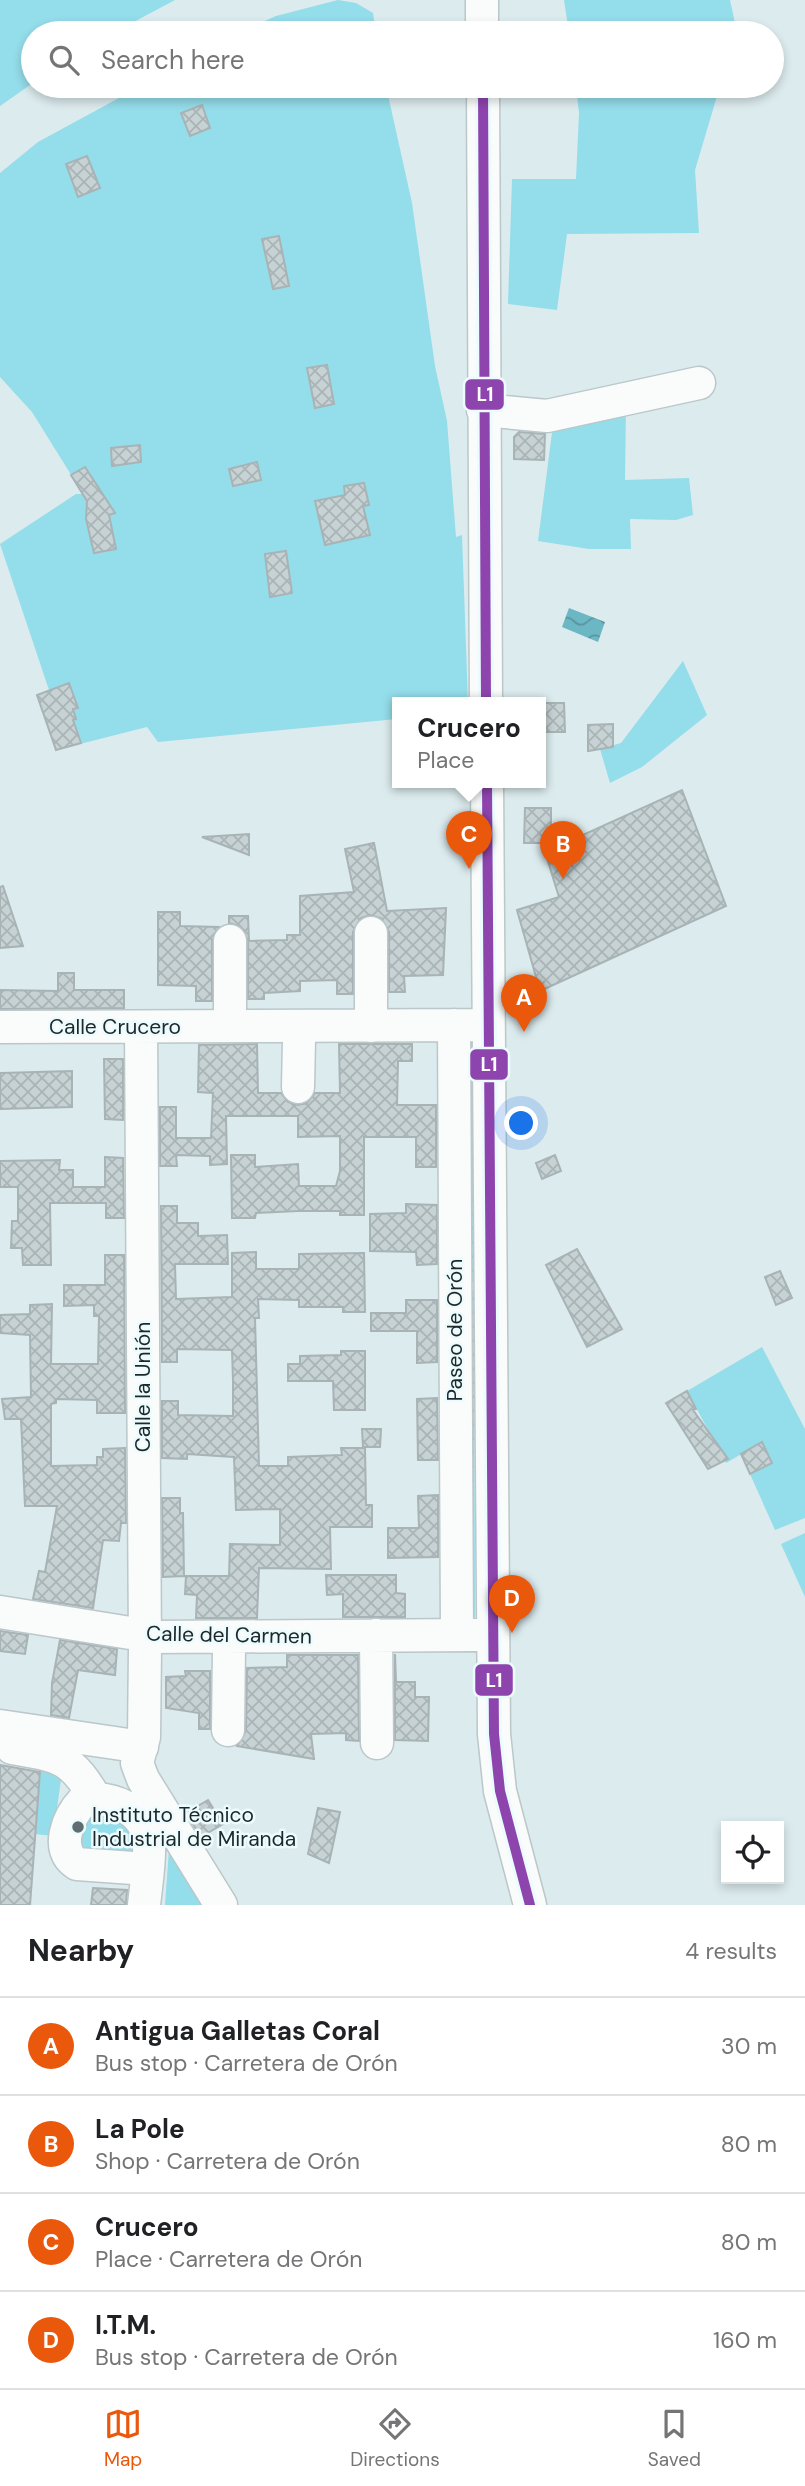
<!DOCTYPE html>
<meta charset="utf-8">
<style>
:root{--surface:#fff;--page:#f6f6f6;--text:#202124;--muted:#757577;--line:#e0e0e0;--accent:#ea580c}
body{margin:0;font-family:"DM Sans",sans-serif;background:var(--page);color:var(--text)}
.controls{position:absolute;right:21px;bottom:21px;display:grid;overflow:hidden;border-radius:0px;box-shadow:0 4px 10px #0003}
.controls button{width:63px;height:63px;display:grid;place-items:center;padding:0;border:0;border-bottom:2px solid var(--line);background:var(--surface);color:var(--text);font:35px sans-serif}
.you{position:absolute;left:522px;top:1124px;width:24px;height:24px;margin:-18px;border:5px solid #fff;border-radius:50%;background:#1a73e8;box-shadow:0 0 0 10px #1a73e833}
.badge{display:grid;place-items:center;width:46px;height:46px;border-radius:50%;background:var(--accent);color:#fff;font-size:23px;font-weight:700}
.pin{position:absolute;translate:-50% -58px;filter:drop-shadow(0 2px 4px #0008)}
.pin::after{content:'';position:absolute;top:37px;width:24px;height:21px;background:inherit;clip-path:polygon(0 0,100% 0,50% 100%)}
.popup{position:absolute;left:392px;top:697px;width:154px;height:91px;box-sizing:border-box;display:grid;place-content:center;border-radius:0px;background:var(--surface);filter:drop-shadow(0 2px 5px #0005);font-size:23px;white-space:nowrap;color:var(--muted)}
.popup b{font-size:26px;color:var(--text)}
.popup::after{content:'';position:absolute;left:50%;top:100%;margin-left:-14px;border:14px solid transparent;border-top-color:var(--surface)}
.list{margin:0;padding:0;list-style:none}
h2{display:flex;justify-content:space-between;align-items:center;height:91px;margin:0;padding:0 28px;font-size:30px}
h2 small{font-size:23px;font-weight:400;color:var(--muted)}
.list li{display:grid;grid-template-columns:46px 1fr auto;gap:21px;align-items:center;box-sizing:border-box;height:98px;padding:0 28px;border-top:2px solid var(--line)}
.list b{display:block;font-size:26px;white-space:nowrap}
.list p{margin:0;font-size:23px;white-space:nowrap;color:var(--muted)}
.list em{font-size:23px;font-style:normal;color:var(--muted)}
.icon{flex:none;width:38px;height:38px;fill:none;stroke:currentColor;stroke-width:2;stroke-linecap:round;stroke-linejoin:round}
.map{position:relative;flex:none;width:805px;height:1905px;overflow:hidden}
.search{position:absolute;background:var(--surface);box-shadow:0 4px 10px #0003;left:21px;right:21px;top:21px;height:77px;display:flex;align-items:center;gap:18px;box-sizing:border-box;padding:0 24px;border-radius:38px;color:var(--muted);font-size:26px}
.sheet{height:483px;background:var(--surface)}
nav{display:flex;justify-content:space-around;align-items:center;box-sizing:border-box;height:98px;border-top:2px solid var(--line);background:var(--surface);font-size:19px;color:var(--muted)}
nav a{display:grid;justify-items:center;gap:4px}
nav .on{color:var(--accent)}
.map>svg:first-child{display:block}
.grass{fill:url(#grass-dots)}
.garden{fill:#94ddea}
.water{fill:url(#water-waves)}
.building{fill:url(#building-cross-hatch);stroke:#a8b3b6;stroke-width:2}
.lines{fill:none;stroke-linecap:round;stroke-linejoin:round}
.minor-casing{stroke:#bbc7c9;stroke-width:35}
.minor{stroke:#fafcfc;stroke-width:32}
.bus-1-casing{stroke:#ebfbfe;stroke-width:16}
.bus-1{stroke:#8e44ad;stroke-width:10}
.poi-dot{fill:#606c6f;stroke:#ebfbfe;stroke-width:2.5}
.labels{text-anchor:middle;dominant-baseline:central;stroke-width:5;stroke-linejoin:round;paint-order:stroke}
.street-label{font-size:21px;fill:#1e282a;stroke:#ebfbfe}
.poi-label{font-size:21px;fill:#1e282a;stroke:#ebfbfe;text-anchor:start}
.line-badge{stroke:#ebfbfe;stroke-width:2.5}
.badge-label{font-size:19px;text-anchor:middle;font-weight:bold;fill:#fff}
</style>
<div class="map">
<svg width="805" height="1905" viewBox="0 0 805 1905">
<defs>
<pattern id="grass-dots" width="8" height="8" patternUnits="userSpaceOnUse" patternTransform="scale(1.75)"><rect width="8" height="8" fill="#94ddea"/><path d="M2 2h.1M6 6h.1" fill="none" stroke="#7fbec9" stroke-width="1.8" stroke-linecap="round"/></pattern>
<pattern id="water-waves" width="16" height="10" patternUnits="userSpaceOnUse" patternTransform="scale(1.75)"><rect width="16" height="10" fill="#6cb7c4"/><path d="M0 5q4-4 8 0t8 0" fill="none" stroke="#58959f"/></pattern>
<pattern id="building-cross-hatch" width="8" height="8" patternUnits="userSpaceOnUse" patternTransform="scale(1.75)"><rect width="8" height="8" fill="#c6d2d4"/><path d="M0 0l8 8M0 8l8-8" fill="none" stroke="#aab4b6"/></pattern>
</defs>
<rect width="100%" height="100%" fill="#dcebee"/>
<!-- grass -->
<path class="grass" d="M469 1051H473L474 1282H465Z
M474 1290 475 1617 471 1616 465 1291Z"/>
<!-- garden -->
<path class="garden" d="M0 0H175L113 33H33V83L0 106Z
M338 0 356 3 373 13 376 33H238L276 16Z
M564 0H730L735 23 732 33H569Z
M141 86H386L412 203 435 366 447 421 456 537 462 535 468 703H397V719L158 742 147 727 56 750 37 695 49 690 0 544 76 494H83L32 412 0 377V173L38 142Z
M576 86H720L695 170 699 233 567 234 557 310 508 304 512 179H576L579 113Z
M626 404 625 480 689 478 693 515 676 520 630 519 631 549H589L538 541 553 425Z
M683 661 707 715 642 767 610 783 600 749 621 743Z
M762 1347 805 1429V1518L775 1530 750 1474 772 1463 762 1442 726 1463 687 1391Z
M805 1533V1597L781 1544Z
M41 1768 62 1773 53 1836 35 1834Z
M89 1813 119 1816 137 1839 136 1852 130 1856 79 1854 75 1832Z
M169 1849 203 1905H165Z"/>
<!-- water -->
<path class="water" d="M569 608 605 622 598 642 562 627Z"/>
<!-- building -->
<path class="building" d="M202 105 210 128 190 136 181 113Z
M87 156 100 188 78 197 66 164Z
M279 236 289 286 273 289 262 239Z
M327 365 334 404 315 408 307 368Z
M519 432 545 434 544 460 514 459V437Z
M140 445 141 462 112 466 111 448Z
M257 462 261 480 233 486 229 469Z
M85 467 115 513 109 515 116 549 94 553 86 519 87 501 71 475Z
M364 483 369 505 363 506 370 535 325 545 315 501 345 495 344 486Z
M286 551 292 593 270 597 265 554Z
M69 683 78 708 73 709 76 719 73 720 81 743 56 750 37 695Z
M541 703H564L565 732H541Z
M613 724V747L588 751V725Z
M682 790 726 906 540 991 517 910 559 897 545 852Z
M525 808H551V843H524Z
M249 834V855L202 837Z
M374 843 387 911 446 908 443 975 404 976 405 992H389V932L381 918 370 915 361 918 353 932V994H337V980L300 981V991L264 993V999H248V940L240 926 229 923V916H248L249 941 287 940V935H300V896L354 892 345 849Z
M3 886 23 946 0 948V887Z
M158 912H180V926L219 927 212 941V1001H196V986L158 985Z
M58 973H74V990H124V1008L0 1009V990L58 991Z
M257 1044 258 1093H281L288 1102 298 1105 307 1103 315 1093H340L339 1044H412V1061H398L397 1105H436V1167H416V1137H364V1215H340V1211H298L256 1213 255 1218H232L231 1155H255V1167L298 1164 299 1186H336L340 1171V1136L298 1137V1116H226L227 1164 210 1165V1156L176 1155 177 1166H160V1107H176V1138H211L213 1093 198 1092 199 1045Z
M104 1059H123V1120L105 1119Z
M72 1071V1107L0 1109V1073Z
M555 1155 561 1171 542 1179 536 1163Z
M105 1157 123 1158 124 1218H106V1203H50L51 1265H23L22 1248H11L12 1221H18V1187H0V1161L60 1160 59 1170H73V1187H105Z
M406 1204 437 1205V1264L417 1265 416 1252 370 1251V1214L406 1213Z
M161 1206H177V1223H198V1236L227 1235 228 1264H175L176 1299 232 1297V1253L256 1252V1269H299V1254L364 1253 365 1312H343V1307H299V1300L258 1299 259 1318H255L259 1466H288V1457L342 1455 341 1448H365L366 1505H372V1527H330L331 1569 259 1568 257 1618H196L197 1595 185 1594 186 1576H229L230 1544 280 1545V1509L236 1510 234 1457 187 1454V1459L162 1458V1401H178V1415L233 1416V1381L232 1350 177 1349V1362H162Z
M577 1249 622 1329 587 1347 546 1265Z
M105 1255H124L125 1413H97V1400L56 1399V1403L51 1404V1466L97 1465V1457H103V1449L125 1448 126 1523H121L119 1541 103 1540 93 1608 33 1599 39 1571 45 1572 57 1506H25L21 1419H5L2 1399 31 1397 30 1335 0 1333V1315L30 1314V1305L52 1304 51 1364H98L99 1316H94V1305L64 1306V1285H105Z
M780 1271 792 1298 776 1305 765 1277Z
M406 1300H437V1362L417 1363V1331H371V1313H406Z
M341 1351H365V1410H334L333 1381H288V1364H300V1356L341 1355Z
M687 1391 696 1409 693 1410 728 1459 708 1469 666 1403Z
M437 1398 438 1460H418L417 1399Z
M362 1429H381L380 1447H363Z
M762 1442 772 1463 750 1474 741 1454Z
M438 1495V1557L388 1558V1528H419L418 1496Z
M162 1498H180V1513H183L184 1576 163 1577Z
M326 1575H396V1593L405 1594V1617H343V1594L327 1595Z
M0 1631 28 1635 25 1654 0 1651Z
M60 1640 117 1649 115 1675 78 1670 69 1718 51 1715 52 1683Z
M395 1654 396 1682H415V1697H429L428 1741 395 1740Z
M287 1655H358L359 1741 346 1740V1733L311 1734 314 1759 237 1746 246 1731 247 1668 287 1667Z
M185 1671H210V1729H199V1713L166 1708V1677L186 1676Z
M0 1765 40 1772 30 1905H0Z
M208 1800 223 1824 201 1837 186 1813Z
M318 1808 340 1812 329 1863 308 1854Z
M93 1888 127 1890 126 1905H91Z"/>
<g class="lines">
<defs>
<path id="minor" d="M482 0V33
M483 86 486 703
M483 410 547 416 699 383
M487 783 494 1734 500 1791 530 1905
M454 1025 457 1635
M230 1026V941
M371 1026V933
M0 1027 475 1025
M141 1027 145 1648 144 1737 137 1763 143 1779 221 1905
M298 1087 299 1040
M0 1612 155 1637 476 1635
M376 1635 377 1743
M0 1726 142 1747
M228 1730 229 1648
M12 1748C58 1756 71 1756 95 1798
M144 1905C146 1885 150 1863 149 1843 146 1809 112 1795 83 1801 68 1817 54 1850 77 1864L147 1869"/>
</defs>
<!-- minor casing -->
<use href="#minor" class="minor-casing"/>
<!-- minor -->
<use href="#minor" class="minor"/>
<defs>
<path id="bus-1" d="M483 86 486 703
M487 783 494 1734 500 1791 530 1905"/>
</defs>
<!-- bus-1 casing -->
<use href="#bus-1" class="bus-1-casing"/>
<!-- bus-1 -->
<use href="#bus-1" class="bus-1"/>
</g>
<!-- markers -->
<circle class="poi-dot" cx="78" cy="1827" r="7"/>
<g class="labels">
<!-- street labels -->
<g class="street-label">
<text x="115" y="1027">Calle Crucero</text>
<text transform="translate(455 1330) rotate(-90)">Paseo de Orón</text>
<text transform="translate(143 1387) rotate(-90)">Calle la Unión</text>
<text transform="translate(229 1635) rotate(1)">Calle del Carmen</text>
</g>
<!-- poi labels -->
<g class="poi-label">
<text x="92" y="1815">Instituto Técnico<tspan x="92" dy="24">Industrial de Miranda</tspan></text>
</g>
</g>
<g class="line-badge">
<rect x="464" y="378" width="41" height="33" rx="7" fill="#8e44ad"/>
<rect x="469" y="1048" width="40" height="33" rx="7" fill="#8e44ad"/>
<rect x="474" y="1663" width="40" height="34" rx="7" fill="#8e44ad"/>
</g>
<g class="badge-label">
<text x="485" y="401">L1</text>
<text x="489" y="1071">L1</text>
<text x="494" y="1687">L1</text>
</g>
</svg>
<div class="controls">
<button><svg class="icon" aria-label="locate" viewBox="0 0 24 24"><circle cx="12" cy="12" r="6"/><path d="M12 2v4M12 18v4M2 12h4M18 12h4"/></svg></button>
</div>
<div class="you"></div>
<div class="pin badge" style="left:524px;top:1032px">A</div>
<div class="pin badge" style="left:563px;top:879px">B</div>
<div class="pin badge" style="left:469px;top:869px">C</div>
<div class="popup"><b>Crucero</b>Place</div>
<div class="pin badge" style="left:512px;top:1633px">D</div>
<div class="search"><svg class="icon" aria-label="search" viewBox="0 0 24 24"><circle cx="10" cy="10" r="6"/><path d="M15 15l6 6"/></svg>Search here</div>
</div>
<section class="sheet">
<h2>Nearby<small>4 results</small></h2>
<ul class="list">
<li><span class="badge">A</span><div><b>Antigua Galletas Coral</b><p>Bus stop · Carretera de Orón</p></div><em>30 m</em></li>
<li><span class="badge">B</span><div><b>La Pole</b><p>Shop · Carretera de Orón</p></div><em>80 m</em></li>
<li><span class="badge">C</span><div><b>Crucero</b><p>Place · Carretera de Orón</p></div><em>80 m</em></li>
<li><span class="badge">D</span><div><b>I.T.M.</b><p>Bus stop · Carretera de Orón</p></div><em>160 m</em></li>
</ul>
</section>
<nav>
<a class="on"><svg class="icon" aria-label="map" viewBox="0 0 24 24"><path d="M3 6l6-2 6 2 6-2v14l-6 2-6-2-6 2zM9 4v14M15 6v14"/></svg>Map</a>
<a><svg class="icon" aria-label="directions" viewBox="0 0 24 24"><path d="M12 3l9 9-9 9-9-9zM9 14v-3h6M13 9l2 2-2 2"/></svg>Directions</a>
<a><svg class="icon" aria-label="saved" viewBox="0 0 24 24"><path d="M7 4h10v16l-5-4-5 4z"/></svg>Saved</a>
</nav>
